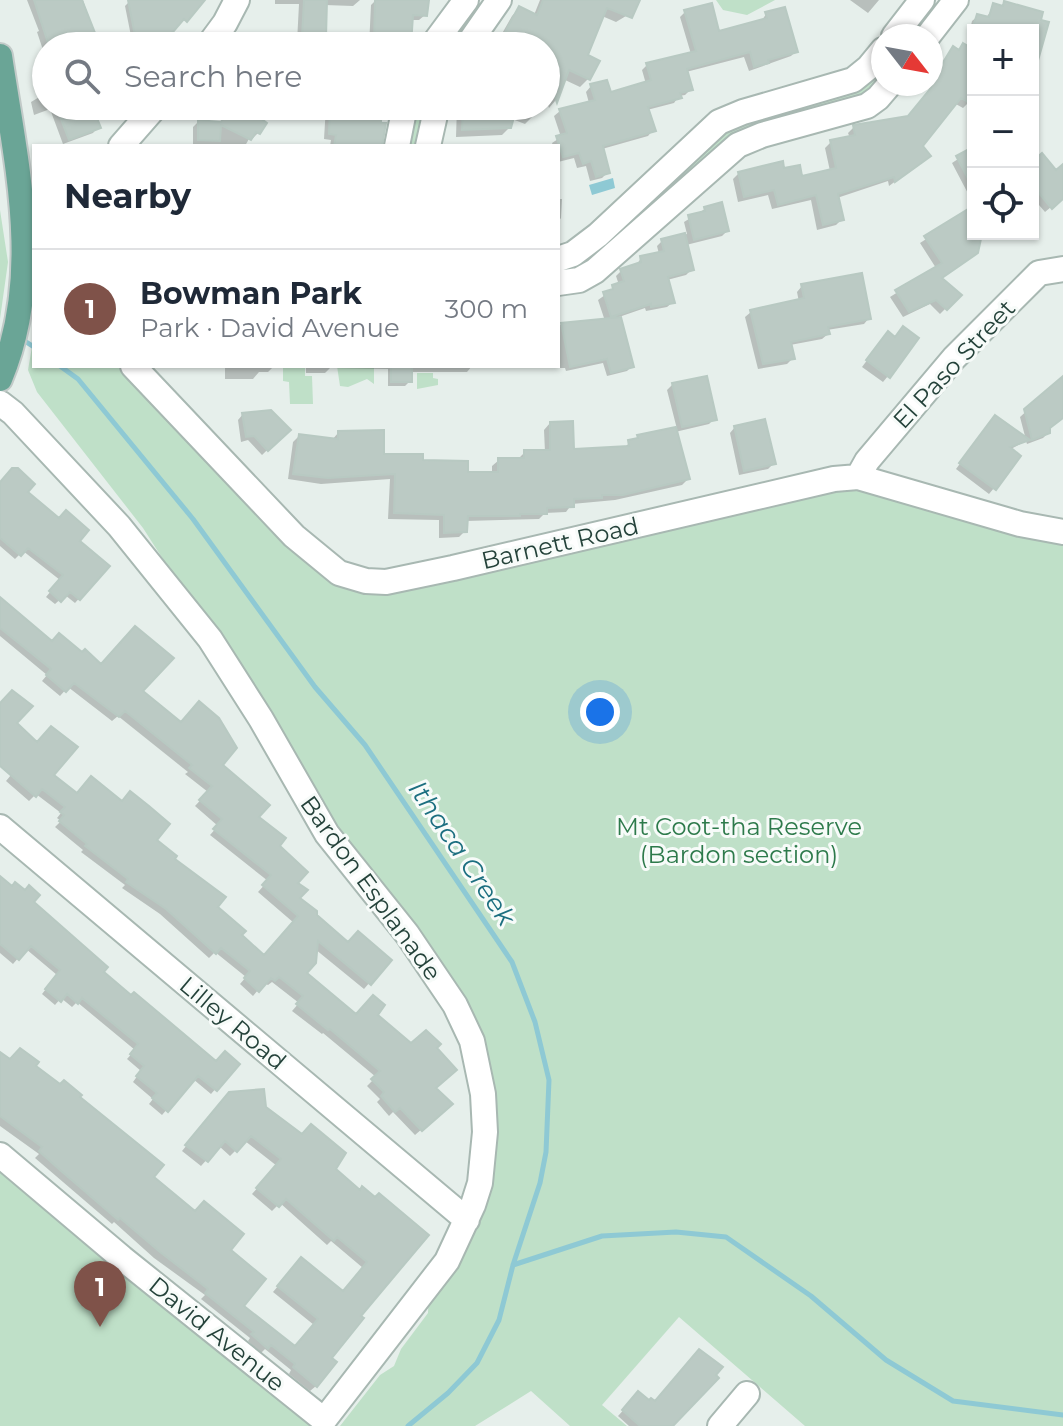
<!DOCTYPE html>
<meta charset="utf-8">
<style>
:root{--surface:#fff;--page:#f6f6f7;--text:#1f2937;--muted:#747a83;--line:#e0e1e3;--accent:#7f5249}
body{margin:0;font-family:Montserrat,sans-serif;background:var(--page);color:var(--text)}
.controls{position:absolute;right:24px;top:24px;display:grid;overflow:hidden;border-radius:0px;box-shadow:0 2px 6px #0004}
.controls button{width:72px;height:72px;display:grid;place-items:center;padding:0;border:0;border-bottom:2px solid var(--line);background:var(--surface);color:var(--text);font:40px sans-serif}
.compass{position:absolute;left:871px;top:24px;width:72px;height:72px;border-radius:50%;background:var(--surface);box-shadow:0 2px 6px #0004;rotate:121deg}
.you{position:absolute;left:600px;top:712px;width:28px;height:28px;margin:-20px;border:6px solid #fff;border-radius:50%;background:#1a73e8;box-shadow:0 0 0 12px #1a73e833}
.badge{display:grid;place-items:center;width:52px;height:52px;border-radius:50%;background:var(--accent);color:#fff;font-size:26px;font-weight:700}
.pin{position:absolute;translate:-50% -66px;filter:drop-shadow(0 2px 4px #0008)}
.pin::after{content:'';position:absolute;top:42px;width:28px;height:24px;background:inherit;clip-path:polygon(0 0,100% 0,50% 100%)}
.list{margin:0;padding:0;list-style:none}
h2{display:flex;justify-content:space-between;align-items:center;height:104px;margin:0;padding:0 32px;font-size:34px}
h2 small{font-size:26px;font-weight:400;color:var(--muted)}
.list li{display:grid;grid-template-columns:52px 1fr auto;gap:24px;align-items:center;box-sizing:border-box;height:120px;padding:0 32px;border-top:2px solid var(--line)}
.list b{display:block;font-size:30px;white-space:nowrap}
.list p{margin:0;font-size:26px;white-space:nowrap;color:var(--muted)}
.list em{font-size:26px;font-style:normal;color:var(--muted)}
.icon{flex:none;width:44px;height:44px;fill:none;stroke:currentColor;stroke-width:2;stroke-linecap:round;stroke-linejoin:round}
.map{position:relative;flex:none;width:1063px;height:1426px;overflow:hidden}
.search{position:absolute;background:var(--surface);box-shadow:0 2px 6px #0004;left:32px;top:32px;width:528px;height:88px;display:flex;align-items:center;gap:20px;box-sizing:border-box;padding:0 28px;border-radius:44px;color:var(--muted);font-size:30px}
.panel{position:absolute;background:var(--surface);box-shadow:0 2px 6px #0004;left:32px;top:144px;width:528px;height:224px;border-radius:0px}
.map>svg:first-child{display:block}
.green{fill:#bfe0c8}
.water{fill:#8ec9d4}
.shadow{fill:#0003}
.lines{fill:none;stroke-linecap:round;stroke-linejoin:round}
.stream{stroke:#8ec9d4;stroke-width:5}
.building{fill:#bbcac4;stroke:#b8c9c2;stroke-width:2}
.minor-casing{stroke:#a8b8b2;stroke-width:28}
.major-casing{stroke:#c2cac8;stroke-width:28}
.minor{stroke:#fff;stroke-width:24}
.major{stroke:#6aa596;stroke-width:24}
.labels{text-anchor:middle;dominant-baseline:central;stroke-width:6;stroke-linejoin:round;paint-order:stroke}
.street-label{font-size:24px;fill:#24423a;stroke:#f7fbf9}
.park-label{font-size:24px;fill:#2d7a4b;stroke:#f7fbf9}
.water-label{font-size:26px;font-style:italic;fill:#1c6f80;stroke:#f7fbf9}
</style>
<div class="map">
<svg width="1063" height="1426" viewBox="0 0 1063 1426">
<rect width="100%" height="100%" fill="#e6efeb"/>
<!-- green -->
<path class="green" d="M716 0H775L747 15 723 10Z
M883 63V83L874 92 783 122 594 265 558 276V267L710 137Z
M413 106H431L422 146H405Z
M0 210 8 262 0 319Z
M34 335V366H124L352 582 837 484 1063 539V1426H805L679 1317 602 1405 627 1426H570L531 1391 475 1426H340L380 1375 394 1366 401 1349 428 1313 429 1288 477 1207 478 1042 369 881 143 528 37 392 28 370Z
M283 366H305V376H312L313 404H290L289 382 283 381Z
M337 366H374V384L367 379 348 387 340 386Z
M417 373H433V378L438 379V385L417 389Z
M0 1163 330 1426H0Z"/>
<!-- water -->
<path class="water" d="M613 178 615 188 592 195 589 185Z"/>
<!-- shadow -->
<path class="shadow" d="M27 0H83L97 43 94 46H46V59L37 32 39 31Z
M138 0H203L159 46H133L125 6 129 2Z
M275 0H360L353 6 325 5 324 37 318 43 297 42 299 4H275Z
M376 0H427L425 15 419 20H411L408 46H369L371 5Z
M540 0H638L626 16 616 22 602 16 585 56 597 62 588 79 580 87 563 79 555 101 549 108 546 99V46H495L512 16 519 8 534 15Z
M850 0H879L868 13Z
M1005 3 1041 13 1033 53V30H973V35L969 34 972 21 978 16 986 18 994 6 1000 7Z
M685 12 718 33 761 22 766 14 796 51 791 56 749 71 744 57 686 72 691 89 685 95 679 96 674 103 647 110 653 130 648 136 602 149 608 172 602 178 590 181 586 166 577 168 574 158 558 162V146H553L552 143 561 137 554 116 560 111 589 103 586 92 591 86 610 94 646 84 642 70 647 65 691 54 680 17Z
M954 48 973 58V95L969 102 963 108 954 103 920 146 923 161 889 186 888 181 837 198 842 219 836 225 817 230 811 200 772 209 768 195 738 202 733 179 739 173 783 171 801 178 830 171 825 148 831 142 850 138 848 133 854 127 908 118 930 90 919 84H931V66L938 71Z
M46 93V106L110 107 104 113 94 116 98 127 93 133 63 144 50 109 34 115 31 102Z
M231 106H251L264 114 259 132 253 138 250 137 245 146H193V127L198 122 220 123Z
M326 106H379L368 146H330L331 140 324 139Z
M457 106H537L533 116 525 124 512 119 510 127 502 135 456 137Z
M973 149V203L952 163Z
M1033 163 1056 172 1063 166V197L1045 212 1033 198Z
M558 199H562L561 218 558 222Z
M705 209 727 231 722 236 686 245 692 269 686 275 667 280 673 302 667 307 646 311 645 308 619 317 632 366 627 371 607 376 603 363 566 371 565 368H521V366H558V325L605 321 598 300 619 285 616 276 622 270 636 266 641 258 659 254 657 246 662 241 687 234 684 222Z
M973 209V234H980L976 252 941 279 959 295 940 314 930 304 903 317 890 297 936 268 920 243Z
M802 286 869 318 864 324 827 330 828 334 822 339 790 345 793 358 787 364 758 369 745 317 751 312 799 302 797 292Z
M883 339 888 376 883 382 862 367Z
M225 366H274L268 372H259L253 379H225Z
M306 366H472L467 372H410V381L405 386H388V369L330 368 325 373H306Z
M1063 378V416L1048 429V433L1043 438 1027 444 1026 441 1009 450 994 488 989 494 956 469 990 423 1026 440 1020 417Z
M672 385 714 419 709 424 675 432 688 479 682 485 615 500 572 504 566 512 545 513 539 519 466 521 465 531 459 537 439 538V520L388 519 390 479 321 484 288 479 293 442 299 436 332 440 338 433 382 456 421 462 466 474H492V466L499 460 519 458 525 452H545L544 430 550 423 572 451 623 448 638 437 677 429 667 390Z
M243 414 288 430 262 455 248 440 241 442 238 420Z
M735 427 773 464 768 469 739 475 730 433Z
M0 484 25 492 107 567 75 603 65 595 55 604 46 597 60 580 23 551 15 559 0 546Z
M0 600 52 644 101 666 140 692 220 766 277 846 295 883 297 899 348 944 389 960 364 989 315 949 304 973 356 1017 375 1015 411 1045 434 1048V1088L445 1109 415 1135 393 1112 389 1116 377 1102 380 1099 367 1086 376 1077 323 1033 322 1034 292 1011 299 1003 272 982 268 985 264 983 253 996 240 984 246 977 215 952 209 958 160 914 122 888 125 885 81 852 83 850 55 827 61 821 57 818 61 813 36 794 29 801 6 781 11 775 0 766V705L51 775 77 795 154 840 240 935 264 957 294 923 258 892 268 881 210 835 218 826 195 806 208 792 185 774 188 772 118 716 112 721 68 687 60 696 42 681 47 675 0 636Z
M0 878 31 902 101 973 216 1064H237L211 1094 193 1079 162 1115 149 1104 153 1099 133 1082 141 1071 127 1059 135 1050 77 1002 72 1007 61 998 55 1005 42 994 57 975 26 949 13 964 0 953Z
M0 1054 9 1062 33 1066 77 1098 151 1177 228 1250 241 1306 294 1349 314 1325 273 1292 296 1265 343 1293 363 1268 331 1241 327 1245 280 1203 272 1211 252 1194 277 1166 245 1141 230 1156 219 1146 201 1166 182 1151 224 1100 264 1108 359 1192 375 1200 379 1196 358 1316 329 1358 316 1386 310 1391 289 1374 291 1370 265 1349 261 1353 248 1341 250 1338 201 1299 205 1295 154 1258 114 1222 112 1224 35 1158 39 1154 0 1126Z
M638 1394 671 1426H629L618 1416Z"/>
<g class="lines">
<!-- stream -->
<path class="stream" d="M20 338 34 347
M60 366 78 379 193 519 315 687 365 745 512 962 535 1022 549 1080 546 1152 540 1183 513 1265 499 1320 477 1363 448 1393 408 1426
M513 1265 602 1236 676 1232 726 1237 811 1296 886 1360 953 1401 1063 1415"/>
</g>
<!-- building -->
<path class="building" d="M34 0H82L99 43 92 46H49Z
M128 0H205L187 22 184 19 161 46H137Z
M304 0H327L326 37H302Z
M375 0H429L427 16 413 15 411 46 374 44Z
M543 0H640L632 18 607 8 588 55 600 61 590 80 569 70 557 103 546 70V46H519L502 38 519 6 537 15Z
M1004 1 1043 12 1041 20 1049 22 1037 64H1033V30H972L977 14 989 17 993 3 1003 6Z
M712 3 719 31 767 18 765 12 785 7 798 52 768 60 769 63 754 67 750 52 687 69 693 90 680 93 682 98 648 107 656 131 603 146 610 173 596 177 591 161 583 164 579 153 563 157 556 136 567 133 559 109 595 100 590 84 607 80 611 92 651 80 646 63 696 51 684 10Z
M963 43 973 49V105L961 98 923 146 931 156 895 182 894 177 838 194 844 220 823 225 816 195 778 205 774 190 744 197 738 172 783 161 784 168 800 165 802 176 836 168 830 140 855 135 853 125 908 116 931 88V64L939 69 953 46 959 50Z
M56 106H92L101 128 69 140Z
M231 106H242L252 111 255 106 267 113 263 120 267 123 260 134 256 132 251 140 221 125 220 141 198 140V120L221 122Z
M330 106H381V123H386L382 146H334L336 135 329 134Z
M463 106H517L511 128 462 130Z
M973 147V188L956 156Z
M1042 153 1056 170 1063 164V199L1052 209 1033 186V161Z
M722 202 729 231 694 240 688 215 705 211 704 207Z
M973 206V234H982L978 253 942 278 962 295 947 310 936 300 909 312 895 290 942 263 924 236Z
M685 233 694 270 668 277 675 303 651 307V304L611 317 603 292 613 289 612 285 624 281 620 269 641 262 640 256 664 251 661 239Z
M862 273 871 319 828 327 830 334 791 342 795 359 763 364 750 310 804 298 801 284Z
M621 317 634 367 611 373 607 359 570 367 561 323Z
M903 326 919 338 890 378 866 360 888 331 895 337Z
M391 366H412V382H391Z
M707 376 717 420 682 427 672 383Z
M1063 376V418L1050 428V433L1032 440 1024 409Z
M271 410 291 430 268 451 254 436 246 437 242 413Z
M995 415 1030 440 1010 447 1021 456 996 490 959 463Z
M765 419 776 464 744 471 734 426Z
M573 421 574 449 629 446 628 440 638 438 637 435 676 427 690 479 623 495H602V498L574 499V507L547 508V514H520V516H468L467 532 444 533V515L394 513 395 474 328 478 293 474 299 434 338 439V431L384 430V454H423V460L468 461V472H498V458H524V450H550V422Z
M12 468H18L35 484 28 492 59 518 66 510 89 530 80 541 110 566 80 600 70 592 61 602 49 591 63 575 28 548 21 556 0 538V482Z
M0 597 52 641 59 633 82 652 85 649 101 664 135 626 174 658 143 691 181 722 199 701 219 718 237 748 223 765 270 805 259 817 286 838 280 846 308 872 298 883 308 890 300 898 317 911V915L348 942 358 931 392 960 371 985 318 941 316 963 307 973 356 1014 373 995 385 1005 378 1015 411 1043 426 1030 441 1044 437 1048 457 1070 436 1088 453 1104 422 1131 400 1108 395 1112 381 1096 384 1092 371 1079 380 1071 330 1029 328 1030 296 1004 303 996 279 977 275 981 271 978 259 992 244 978 250 971 221 948 216 954 166 909 126 882 128 879 85 846 87 844 59 821 64 815 60 812 65 807 42 789 36 797 0 766V703L12 690 33 706 17 723 37 742 51 726 78 747 54 775 77 793 91 776 122 801 130 791 149 806 170 824 157 840 177 856 175 859 226 897 218 907 246 931 242 935 264 955 298 916 262 885 271 875 213 829 222 819 199 800 212 786 189 768 192 765 125 711 119 717 74 683 66 692 46 675 51 669 0 628Z
M0 876 12 886 15 882 25 890 29 885 40 895 34 902 108 967 104 972 131 995 134 992 216 1061 225 1051 240 1064 217 1091 198 1076 168 1112 152 1098 157 1093 136 1076 144 1066 130 1054 138 1044 82 998 78 1004 67 994 61 1002 45 989 60 970 31 946 19 960 0 944Z
M20 1048 39 1062 36 1066 60 1084 64 1080 82 1095 80 1097 164 1165 154 1177 195 1211 204 1201 244 1234 231 1250 266 1279 244 1306 295 1346 318 1319 277 1286 301 1257 343 1291 367 1262 337 1237 334 1241 286 1199 279 1207 256 1188 281 1159 251 1136 237 1152 225 1141 208 1162 185 1145 229 1092 264 1089 266 1107 302 1134 311 1124 346 1153 336 1169 360 1190 362 1186 375 1197 379 1193 429 1235 361 1316 364 1318 332 1358 337 1362 317 1387 293 1367 295 1364 271 1345 268 1349 251 1334 254 1332 205 1293 208 1289 160 1252 120 1218 118 1220 60 1170 39 1151 42 1147 0 1116V1052L10 1059Z
M699 1349 723 1367 716 1375 719 1378 673 1426H640L622 1410 638 1391 649 1400 651 1398 655 1401Z"/>
<g class="lines">
<defs>
<path id="minor" d="M894 36 922 0
M928 36 956 0
M208 46 225 23 237 0
M432 46 466 0
M467 46 499 0
M121 146 156 106
M397 146 405 106
M428 146 437 106
M558 259 573 254 598 235 719 122 743 112 853 80 869 67 883 50
M558 283 579 280 595 271 738 145 762 135 867 106 878 98 890 84
M133 366 294 536 339 573 366 581 386 582 453 568 834 479 858 477 1020 524 1063 532
M0 403 13 413 119 526 210 639 261 719 327 834 407 934 455 1005 472 1041 483 1094 485 1132 480 1183 473 1205 447 1261 324 1420 122 1258 0 1155
M858 477 867 461 954 358 1039 273 1063 269
M0 827 467 1220
M720 1426 747 1394"/>
<path id="major" d="M0 56C16 163 44 275 0 379"/>
</defs>
<!-- minor casing -->
<use href="#minor" class="minor-casing"/>
<!-- major casing -->
<use href="#major" class="major-casing"/>
<!-- minor -->
<use href="#minor" class="minor"/>
<!-- major -->
<use href="#major" class="major"/>
</g>
<g class="labels">
<!-- street labels -->
<g class="street-label">
<text transform="translate(954 364) rotate(-47)">El Paso Street</text>
<text transform="translate(560 543) rotate(-13)">Barnett Road</text>
<text transform="translate(371 888) rotate(54)">Bardon Esplanade</text>
<text transform="translate(233 1023) rotate(40)">Lilley Road</text>
<text transform="translate(217 1334) rotate(39)">David Avenue</text>
</g>
<!-- park labels -->
<g class="park-label">
<text x="739" y="826">Mt Coot-tha Reserve<tspan x="739" dy="28">(Bardon section)</tspan></text>
</g>
<!-- water labels -->
<g class="water-label">
<text transform="translate(462 853) rotate(56)">Ithaca Creek</text>
</g>
</g>
</svg>
<div class="controls">
<button>+</button>
<button>−</button>
<button><svg class="icon" aria-label="locate" viewBox="0 0 24 24"><circle cx="12" cy="12" r="6"/><path d="M12 2v4M12 18v4M2 12h4M18 12h4"/></svg></button>
</div>
<svg class="compass" viewBox="-18 -18 36 36"><path d="M0-13l5 13h-10z" fill="#e53935"/><path d="M0 13l5-13h-10z" fill="#747a83"/></svg>
<div class="you"></div>
<div class="pin badge" style="left:100px;top:1327px">1</div>
<div class="search"><svg class="icon" aria-label="search" viewBox="0 0 24 24"><circle cx="10" cy="10" r="6"/><path d="M15 15l6 6"/></svg>Search here</div>
<section class="panel">
<h2>Nearby<small></small></h2>
<ul class="list">
<li><span class="badge">1</span><div><b>Bowman Park</b><p>Park · David Avenue</p></div><em>300 m</em></li>
</ul>
</section>
</div>
